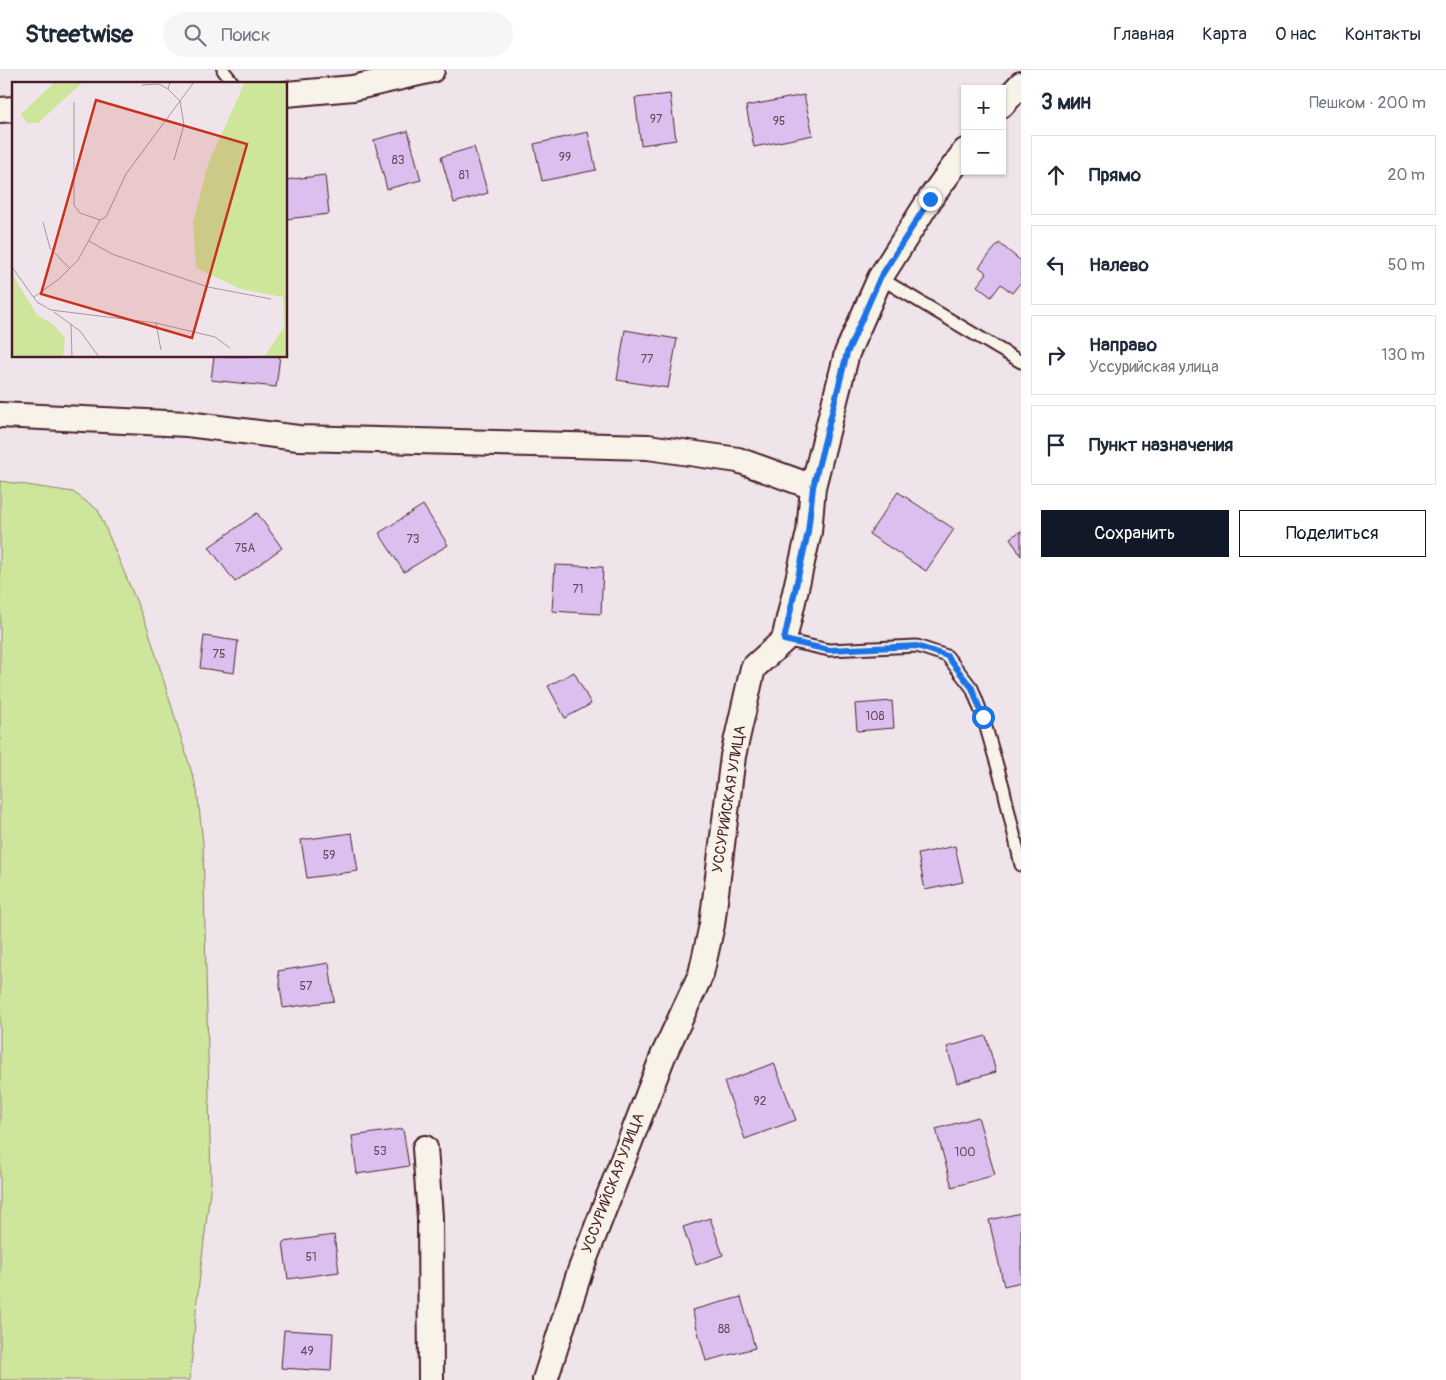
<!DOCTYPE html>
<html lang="ru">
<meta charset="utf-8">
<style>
:root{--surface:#fff;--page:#f6f6f7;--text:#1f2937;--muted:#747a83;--line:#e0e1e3;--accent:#111827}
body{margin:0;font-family:Pangolin,sans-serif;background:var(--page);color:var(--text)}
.controls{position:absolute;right:15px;top:15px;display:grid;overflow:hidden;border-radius:0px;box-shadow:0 1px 4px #0004}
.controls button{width:45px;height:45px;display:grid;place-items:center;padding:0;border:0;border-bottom:1px solid var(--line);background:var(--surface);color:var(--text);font:25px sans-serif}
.stop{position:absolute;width:15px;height:15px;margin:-11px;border:4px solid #1a73e8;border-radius:50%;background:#fff}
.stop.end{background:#1a73e8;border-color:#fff;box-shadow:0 1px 5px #0008}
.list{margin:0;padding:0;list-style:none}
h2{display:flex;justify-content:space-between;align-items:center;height:65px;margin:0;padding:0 20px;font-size:21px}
h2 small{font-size:16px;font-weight:400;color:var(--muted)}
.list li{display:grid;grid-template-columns:32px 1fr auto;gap:15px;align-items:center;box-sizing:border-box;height:80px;margin:0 10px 10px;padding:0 10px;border:1px solid var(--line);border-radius:0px}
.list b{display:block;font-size:19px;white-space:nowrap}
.list p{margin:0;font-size:16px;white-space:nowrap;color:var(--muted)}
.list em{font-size:16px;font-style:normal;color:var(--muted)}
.actions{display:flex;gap:10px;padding:15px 20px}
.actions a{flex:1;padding:11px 0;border:1px solid var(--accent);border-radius:0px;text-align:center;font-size:18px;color:var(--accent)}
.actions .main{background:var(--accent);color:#fff}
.icon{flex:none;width:28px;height:28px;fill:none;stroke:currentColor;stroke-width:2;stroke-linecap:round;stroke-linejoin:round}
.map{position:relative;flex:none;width:1021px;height:1310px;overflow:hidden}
header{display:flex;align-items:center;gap:30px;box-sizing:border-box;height:70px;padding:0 25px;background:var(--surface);border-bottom:1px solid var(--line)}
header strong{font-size:24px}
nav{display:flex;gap:28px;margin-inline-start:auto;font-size:18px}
.search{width:350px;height:45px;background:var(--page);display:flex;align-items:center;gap:12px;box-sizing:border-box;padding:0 18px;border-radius:28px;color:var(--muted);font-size:19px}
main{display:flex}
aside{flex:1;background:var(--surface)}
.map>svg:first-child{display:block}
.green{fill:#cee69c;stroke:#8c8264}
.building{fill:#dbc0ef;stroke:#4a1f2b}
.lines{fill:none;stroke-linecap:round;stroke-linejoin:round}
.service-casing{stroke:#4a1f2b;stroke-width:15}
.minor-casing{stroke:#4a1f2b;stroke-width:28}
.service{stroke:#f7f3e8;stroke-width:11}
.minor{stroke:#f7f3e8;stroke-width:24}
.route{stroke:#1a73e8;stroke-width:6}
.labels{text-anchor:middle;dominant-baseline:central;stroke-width:5;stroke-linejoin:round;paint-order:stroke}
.number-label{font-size:12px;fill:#6e475c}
.street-label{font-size:15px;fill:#4a1f2b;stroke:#f7f3e8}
.inset-road{fill:none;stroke:#ad959e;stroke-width:1}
.view{fill:#c8321e;fill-opacity:0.15;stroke:#c8321e;stroke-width:2.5}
.inset-edge{fill:none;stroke:#4a1f2b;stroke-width:2.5}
</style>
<header>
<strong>Streetwise</strong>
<div class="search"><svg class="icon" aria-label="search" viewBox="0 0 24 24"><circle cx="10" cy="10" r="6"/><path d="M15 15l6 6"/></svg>Поиск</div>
<nav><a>Главная</a><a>Карта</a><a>О нас</a><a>Контакты</a></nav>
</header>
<main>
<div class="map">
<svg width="1021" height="1310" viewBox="0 0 1021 1310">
<rect width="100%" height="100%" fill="#efe4ea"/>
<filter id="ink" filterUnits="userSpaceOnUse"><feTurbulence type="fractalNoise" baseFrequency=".02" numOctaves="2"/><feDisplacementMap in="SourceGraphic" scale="10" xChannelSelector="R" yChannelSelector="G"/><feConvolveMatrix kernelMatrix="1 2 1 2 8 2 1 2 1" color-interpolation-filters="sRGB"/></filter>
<g filter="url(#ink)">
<!-- green -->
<path class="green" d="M0 411 73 422 98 440 148 559 197 720 203 773 211 1112 197 1230 190 1310H0Z"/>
<!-- building -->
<path class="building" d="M670 24 676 70 641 75 635 28Z
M804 25 813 65 754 77 746 36Z
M408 61 421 110 387 119 374 70Z
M588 62 596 100 542 111 534 74Z
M474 77 488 123 454 133 441 87Z
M325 105 329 144 286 149V110Z
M999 173 1021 191V212L1012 223 1001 214 991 227 977 216 987 203 979 197Z
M625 260 677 269 668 318 617 310Z
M214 286H280L276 317 211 310Z
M898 422 954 459 926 501 869 464Z
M423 435 448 475 404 502 379 463Z
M257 443 282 478 235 512 209 477Z
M1021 461V486L1010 468Z
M555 495 603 497 601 544 552 541Z
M204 566 238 571 234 603 200 598Z
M574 602 591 634 565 648 548 616Z
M892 631 894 658 857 661 855 634Z
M352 763 358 801 307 808 301 770Z
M955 776 963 812 925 820 918 784Z
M329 893 334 931 283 938 278 901Z
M986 966 996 1002 957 1013 947 977Z
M774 993 796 1050 745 1069 724 1012Z
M978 1047 995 1105 952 1117 936 1059Z
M403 1059 409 1096 357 1104 352 1066Z
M1021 1143V1212L1004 1216 989 1150Z
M710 1148 723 1185 696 1195 683 1157Z
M334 1165 339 1202 288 1209 283 1172Z
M741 1227 755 1278 706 1291 692 1240Z
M284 1260 333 1263 331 1301 281 1298Z"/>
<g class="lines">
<defs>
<path id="service" d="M223 0 234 14
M880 208 1021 292
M784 570 829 580 917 576 947 586 972 618 983 647 1003 716 1021 795"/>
<path id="minor" d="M286 24 353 18 432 0
M1002 35 1021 14
M0 40 14 39
M0 345 187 354 298 368 648 377 738 390 813 417
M425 1078 430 1147 431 1310
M545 1310 580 1201 663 986 701 904 712 855 733 686 753 598 784 570 809 462 813 417 847 283 880 208 930 129 965 81"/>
</defs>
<!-- service casing -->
<use href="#service" class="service-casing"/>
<!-- minor casing -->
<use href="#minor" class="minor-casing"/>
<!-- service -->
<use href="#service" class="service"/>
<!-- minor -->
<use href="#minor" class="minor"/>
</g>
</g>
<g class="lines" filter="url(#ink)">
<!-- route -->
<path class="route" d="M930 129 880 208 847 283 813 417 808 462 784 570 829 580 917 576 947 586 972 618 983 647"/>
</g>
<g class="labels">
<!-- number labels -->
<g class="number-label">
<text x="656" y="49">97</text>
<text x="779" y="51">95</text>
<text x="565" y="87">99</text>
<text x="398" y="90">83</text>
<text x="464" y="105">81</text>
<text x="647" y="289">77</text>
<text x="413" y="469">73</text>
<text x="245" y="478">75А</text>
<text x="578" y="519">71</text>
<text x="219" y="584">75</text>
<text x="875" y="646">108</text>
<text x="329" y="785">59</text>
<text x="306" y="916">57</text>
<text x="760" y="1031">92</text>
<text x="380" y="1081">53</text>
<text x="965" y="1082">100</text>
<text x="311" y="1187">51</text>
<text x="724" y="1259">88</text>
<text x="307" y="1281">49</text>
</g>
<!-- street labels -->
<g class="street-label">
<text transform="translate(729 729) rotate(-81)">УССУРИЙСКАЯ УЛИЦА</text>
<text transform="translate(613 1113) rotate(-69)">УССУРИЙСКАЯ УЛИЦА</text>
</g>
</g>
<!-- overview -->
<g transform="translate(12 12)">
<rect width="275" height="275" fill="#efe4ea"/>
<path d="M43 0H71L26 41H15L9 32ZM233 0H275V275H252L272 245 271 215 229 207 184 186 181 141 196 82ZM0 192 25 233 41 242 53 256 51 275H0Z" fill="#cee69c"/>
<path class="inset-road" d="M158 0 156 7 168 19 172 43 162 78M130 3 147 2 156 7M62 20V123L68 131 88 138M31 140 38 166 58 187M77 159 100 172 196 205 259 217M0 185 25 220 39 228 144 241 203 255 218 266M22 215 47 197 66 178 88 138 94 135 114 92 182 0M42 230 68 249 87 275M144 241 149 268M59 242 60 275"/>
<path class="view" d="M84 18 235 62 180 256 29 212Z"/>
<rect width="275" height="275" class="inset-edge"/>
</g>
</svg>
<div class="controls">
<button>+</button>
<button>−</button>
</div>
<div class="stop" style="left:983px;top:647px"></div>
<div class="stop end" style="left:930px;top:129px"></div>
</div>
<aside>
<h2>3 мин<small>Пешком · 200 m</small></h2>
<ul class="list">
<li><svg class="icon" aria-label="ahead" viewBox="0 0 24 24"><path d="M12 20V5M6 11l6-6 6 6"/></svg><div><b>Прямо</b></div><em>20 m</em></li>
<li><svg class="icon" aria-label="left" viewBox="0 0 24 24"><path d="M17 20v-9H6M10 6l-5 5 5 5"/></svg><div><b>Налево</b></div><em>50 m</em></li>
<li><svg class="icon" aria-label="right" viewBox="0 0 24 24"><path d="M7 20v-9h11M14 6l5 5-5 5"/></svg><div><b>Направо</b><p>Уссурийская улица</p></div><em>130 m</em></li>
<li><svg class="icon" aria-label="arrive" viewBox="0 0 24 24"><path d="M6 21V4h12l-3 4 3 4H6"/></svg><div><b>Пункт назначения</b></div></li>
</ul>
<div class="actions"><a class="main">Сохранить</a><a>Поделиться</a></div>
</aside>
</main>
